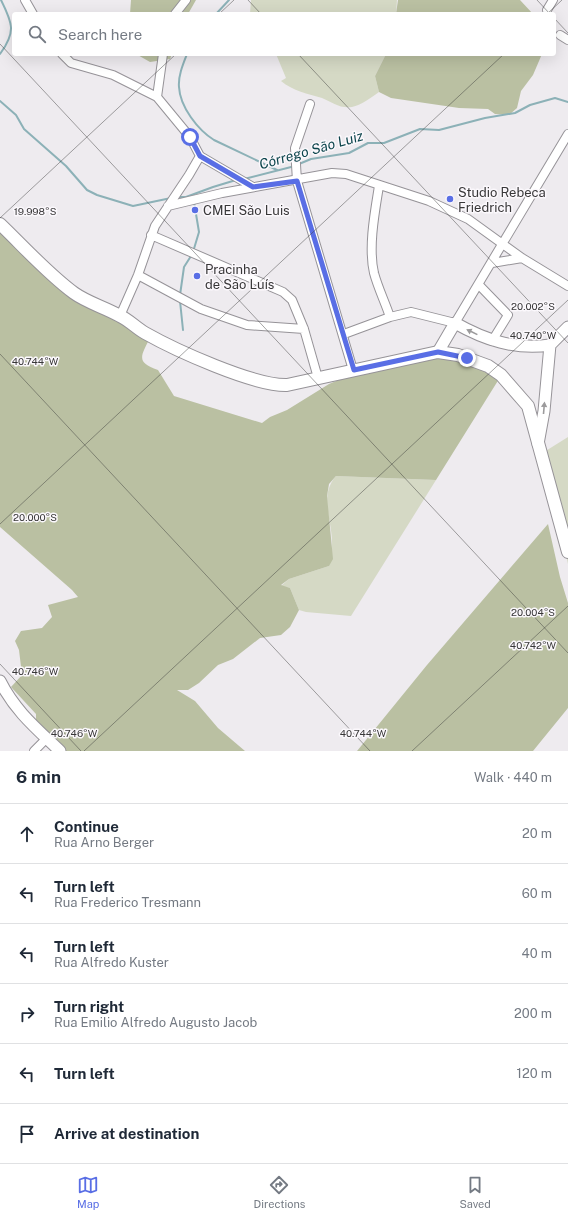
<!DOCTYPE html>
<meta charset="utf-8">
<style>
:root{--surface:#fff;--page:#f6f6f7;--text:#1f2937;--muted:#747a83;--line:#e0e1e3;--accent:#596ee5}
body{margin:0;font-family:"Public Sans",sans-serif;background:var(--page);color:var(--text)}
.stop{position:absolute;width:12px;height:12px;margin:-9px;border:3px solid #596ee5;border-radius:50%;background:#fff}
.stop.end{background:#596ee5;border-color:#fff;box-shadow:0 1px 4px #0008}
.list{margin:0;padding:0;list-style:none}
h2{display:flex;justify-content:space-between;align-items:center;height:52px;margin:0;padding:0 16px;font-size:17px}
h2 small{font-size:13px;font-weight:400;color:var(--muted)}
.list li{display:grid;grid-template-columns:26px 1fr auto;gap:12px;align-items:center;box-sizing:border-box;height:60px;padding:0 16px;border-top:1px solid var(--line)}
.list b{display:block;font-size:15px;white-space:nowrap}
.list p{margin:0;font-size:13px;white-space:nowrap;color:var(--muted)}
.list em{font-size:13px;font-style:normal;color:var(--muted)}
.icon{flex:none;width:22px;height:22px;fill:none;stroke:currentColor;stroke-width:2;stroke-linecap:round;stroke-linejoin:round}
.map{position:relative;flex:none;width:568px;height:751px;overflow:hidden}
.search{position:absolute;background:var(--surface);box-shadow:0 4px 16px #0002;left:12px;right:12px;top:12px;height:44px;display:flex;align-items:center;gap:10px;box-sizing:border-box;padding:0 14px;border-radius:4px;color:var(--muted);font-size:15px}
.sheet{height:412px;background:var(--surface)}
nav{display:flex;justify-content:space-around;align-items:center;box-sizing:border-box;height:56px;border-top:1px solid var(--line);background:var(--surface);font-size:11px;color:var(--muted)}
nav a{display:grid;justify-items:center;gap:2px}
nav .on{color:var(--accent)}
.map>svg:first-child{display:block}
.green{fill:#d5d9c5}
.forest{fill:#bac0a2}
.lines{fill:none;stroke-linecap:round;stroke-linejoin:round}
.stream{stroke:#8cb1b7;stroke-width:2}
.street-casing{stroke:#969398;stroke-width:10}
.secondary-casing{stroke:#969398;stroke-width:13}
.primary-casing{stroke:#969398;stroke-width:14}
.street{stroke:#fff;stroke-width:8}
.secondary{stroke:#fff;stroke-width:11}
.primary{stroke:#fff;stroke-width:12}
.oneway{fill:#9c9b9c}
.route{stroke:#596ee5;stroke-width:5}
.ticks{fill:none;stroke:#383738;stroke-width:1;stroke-opacity:0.45}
.poi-dot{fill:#596ee5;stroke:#fbf8fc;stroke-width:1.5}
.labels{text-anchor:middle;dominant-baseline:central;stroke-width:3;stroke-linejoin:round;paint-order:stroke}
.poi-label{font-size:13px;fill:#383738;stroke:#fbf8fc;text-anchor:start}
.water-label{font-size:14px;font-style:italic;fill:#0b444b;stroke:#fbf8fc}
.ticks-label{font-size:10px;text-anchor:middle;fill:#383738;stroke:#fbf8fc;stroke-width:3;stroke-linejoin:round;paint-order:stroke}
</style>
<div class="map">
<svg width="568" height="751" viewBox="0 0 568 751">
<rect width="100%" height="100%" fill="#eeebef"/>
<!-- green -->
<path class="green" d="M251 0H397L396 14H250Z
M276 54H386L375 76 379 92C371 98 361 105 352 107 340 109 332 102 322 98 308 94 293 91 281 81L286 78Z
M568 437V564L544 452Z
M336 476 436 480 351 616 306 612 299 610 290 588 281 586 289 579 329 566C330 560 332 552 332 545 333 521 318 497 336 476Z"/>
<!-- forest -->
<path class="forest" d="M131 0H196L188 14H130Z
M398 0H520L533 14H396Z
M136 54H172L170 59 150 62Z
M386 54H542L533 75 521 91 517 108 509 115 495 114 488 109 459 108 391 98 379 92 375 76Z
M0 232 79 298 149 340C140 357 137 363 158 370L174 396 262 423 270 417 287 410 329 384 367 368 454 355 499 379 436 480 336 476 329 484 327 496 333 559 329 566 289 579 281 585 290 588 299 610 290 627 281 635 260 638 233 659 218 665 199 683 188 690H177L195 701 218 728 245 751H64L36 723V714L11 687 22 675 19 650 15 641 21 631 42 628 52 617 48 605 78 597 72 590 0 527Z
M548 524 560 577 568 603V708L533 751H357L427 665Z"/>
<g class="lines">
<!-- stream -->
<path class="stream" d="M216 14 229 0
M0 54C16 32 13 24 1 0
M187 54C183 64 178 76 179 87 180 107 198 130 214 140L277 170
M0 101 16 115 24 129 66 166 87 190 97 195 133 206 171 198
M299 164 311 159 349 153 368 143H384L420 129 439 130 485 118 515 113 530 105 555 98 568 102
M244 179 295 166
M178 197H186L213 187 236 180
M193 252 199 232 194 202
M180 295 184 267 191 256
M180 301 183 330"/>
<defs>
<path id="street" d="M25 0 33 14
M547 10 553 0
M175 14 186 0
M560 35 568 40
M62 54 71 63 113 75 157 97 190 137 200 156 189 175 155 226 138 275 120 316
M157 97 163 54
M310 104 295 148 297 181 353 370
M200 156 253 187
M379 186C375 211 368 247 374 273 378 288 385 302 390 317
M168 206 222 193 332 173 346 174 429 201 468 219 522 258 568 286
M151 235 283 292 292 300 304 329 318 378
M492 263 522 258
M138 275 201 309 247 325 304 329
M479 285 508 315 492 341
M344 334 390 317 411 312 455 323 568 134
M34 751 46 739"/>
<path id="secondary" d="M438 352 455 323C485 340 515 350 550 345
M538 444 544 411 550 345 568 327
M0 681C15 711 37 729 60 751"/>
<path id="primary" d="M0 224C23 246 48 274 74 293 88 303 104 307 120 316 129 320 136 328 145 333 175 350 254 386 287 385L438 352 458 355 488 366 501 375 528 406 568 552"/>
</defs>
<!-- street casing -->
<use href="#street" class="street-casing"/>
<!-- secondary casing -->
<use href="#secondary" class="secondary-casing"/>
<!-- primary casing -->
<use href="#primary" class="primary-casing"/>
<!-- street -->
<use href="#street" class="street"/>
<!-- secondary -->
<use href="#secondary" class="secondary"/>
<!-- primary -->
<use href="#primary" class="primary"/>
</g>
<!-- one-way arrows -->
<defs><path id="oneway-solid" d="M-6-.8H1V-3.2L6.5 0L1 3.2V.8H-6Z"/></defs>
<g class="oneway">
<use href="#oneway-solid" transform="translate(472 332) rotate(-154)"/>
<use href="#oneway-solid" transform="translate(544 408) rotate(-85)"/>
</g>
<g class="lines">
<!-- route -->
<path class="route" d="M190 137 200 156 253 187 297 181 354 370 438 352 467 358"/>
</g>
<!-- ticks -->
<path class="ticks" d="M248 0 261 14M537 0 550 14M219 14 234 0M547 14 562 0M554 18 568 33M0 44 568 653M298 54 568 343M0 218 176 54M0 354 370 751M0 524 504 54M0 664 81 751M84 751 568 300M412 751 568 606"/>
<!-- markers -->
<g class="poi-dot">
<circle cx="450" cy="199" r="4"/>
<circle cx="195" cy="210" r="4"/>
<circle cx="197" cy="276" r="4"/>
</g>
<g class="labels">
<!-- poi labels -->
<g class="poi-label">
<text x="458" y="192">Studio Rebeca<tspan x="458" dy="15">Friedrich</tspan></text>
<text x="203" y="210">CMEI São Luis</text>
<text x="205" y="269">Pracinha<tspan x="205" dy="15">de São Luís</tspan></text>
</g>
<!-- water labels -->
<g class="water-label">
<text transform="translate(311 150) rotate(-16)">Córrego São Luiz</text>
</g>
</g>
<g class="ticks-label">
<text x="35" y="215">19.998°S</text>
<text x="533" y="310">20.002°S</text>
<text x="533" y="339">40.740°W</text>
<text x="35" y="365">40.744°W</text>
<text x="35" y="521">20.000°S</text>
<text x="533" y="616">20.004°S</text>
<text x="533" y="649">40.742°W</text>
<text x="35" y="675">40.746°W</text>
<text x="74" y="737">40.746°W</text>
<text x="363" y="737">40.744°W</text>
</g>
</svg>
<div class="stop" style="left:190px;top:137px"></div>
<div class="stop end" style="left:467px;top:358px"></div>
<div class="search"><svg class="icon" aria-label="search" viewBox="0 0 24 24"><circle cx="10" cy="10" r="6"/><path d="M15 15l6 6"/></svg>Search here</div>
</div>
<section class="sheet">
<h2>6 min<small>Walk · 440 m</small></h2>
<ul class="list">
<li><svg class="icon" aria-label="ahead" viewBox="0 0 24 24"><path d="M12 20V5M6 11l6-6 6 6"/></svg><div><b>Continue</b><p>Rua Arno Berger</p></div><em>20 m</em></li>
<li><svg class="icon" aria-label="left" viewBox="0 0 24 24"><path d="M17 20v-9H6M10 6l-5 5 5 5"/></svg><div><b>Turn left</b><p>Rua Frederico Tresmann</p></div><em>60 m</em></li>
<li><svg class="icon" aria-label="left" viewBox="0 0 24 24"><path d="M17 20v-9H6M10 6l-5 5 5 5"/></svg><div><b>Turn left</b><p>Rua Alfredo Kuster</p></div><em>40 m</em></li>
<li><svg class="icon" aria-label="right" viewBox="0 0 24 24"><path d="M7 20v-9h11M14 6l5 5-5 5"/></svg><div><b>Turn right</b><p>Rua Emilio Alfredo Augusto Jacob</p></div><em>200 m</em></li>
<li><svg class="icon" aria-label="left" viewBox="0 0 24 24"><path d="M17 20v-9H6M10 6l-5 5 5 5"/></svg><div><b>Turn left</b></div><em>120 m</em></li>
<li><svg class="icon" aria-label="arrive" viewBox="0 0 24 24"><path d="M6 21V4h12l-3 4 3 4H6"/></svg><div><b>Arrive at destination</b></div></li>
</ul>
</section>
<nav>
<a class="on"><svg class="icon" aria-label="map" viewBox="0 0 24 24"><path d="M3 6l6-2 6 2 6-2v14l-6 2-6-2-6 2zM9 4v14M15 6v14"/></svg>Map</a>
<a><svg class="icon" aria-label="directions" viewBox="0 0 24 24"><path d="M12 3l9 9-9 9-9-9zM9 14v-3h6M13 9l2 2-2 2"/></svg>Directions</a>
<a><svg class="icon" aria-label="saved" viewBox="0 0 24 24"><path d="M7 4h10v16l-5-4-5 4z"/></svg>Saved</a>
</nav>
